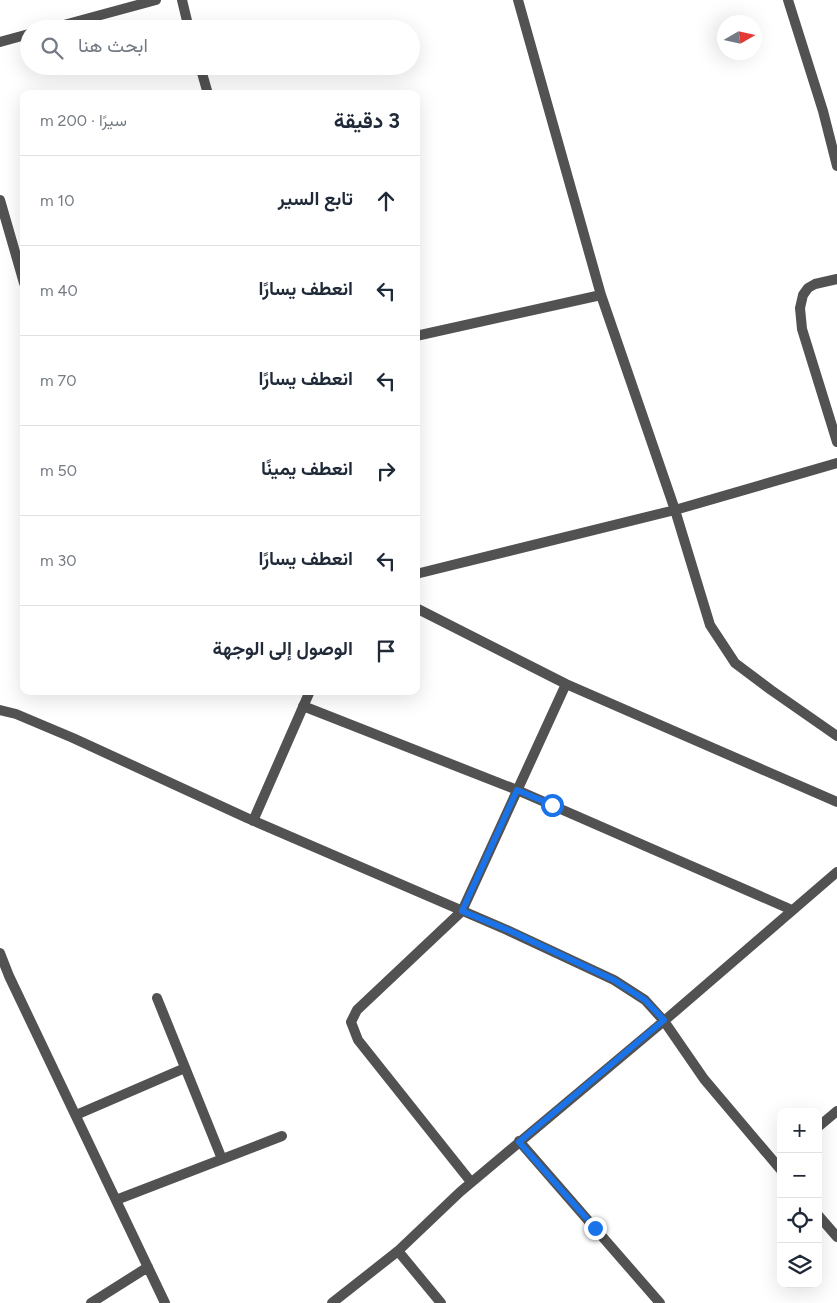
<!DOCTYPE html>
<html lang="ar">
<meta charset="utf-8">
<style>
:root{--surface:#fff;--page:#f6f6f7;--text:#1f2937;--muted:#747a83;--line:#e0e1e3}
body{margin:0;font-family:Figtree,Vazirmatn,sans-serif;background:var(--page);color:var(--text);direction:rtl}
.controls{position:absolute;right:15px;bottom:15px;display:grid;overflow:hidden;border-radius:10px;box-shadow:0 5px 20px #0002}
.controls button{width:45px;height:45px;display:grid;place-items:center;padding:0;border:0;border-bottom:1px solid var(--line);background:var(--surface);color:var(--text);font:25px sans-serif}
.compass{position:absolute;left:717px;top:15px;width:45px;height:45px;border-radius:50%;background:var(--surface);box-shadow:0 5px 20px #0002;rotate:81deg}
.stop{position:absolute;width:15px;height:15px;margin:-11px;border:4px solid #1a73e8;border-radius:50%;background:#fff}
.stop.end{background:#1a73e8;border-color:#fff;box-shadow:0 1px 5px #0008}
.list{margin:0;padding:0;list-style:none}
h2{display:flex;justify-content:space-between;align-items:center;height:65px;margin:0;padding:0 20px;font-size:21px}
h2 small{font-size:16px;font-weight:400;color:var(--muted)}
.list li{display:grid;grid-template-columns:32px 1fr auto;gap:15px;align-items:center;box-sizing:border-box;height:90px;padding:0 20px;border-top:1px solid var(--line)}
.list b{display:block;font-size:19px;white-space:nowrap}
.list em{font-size:16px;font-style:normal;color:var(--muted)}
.icon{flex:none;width:28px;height:28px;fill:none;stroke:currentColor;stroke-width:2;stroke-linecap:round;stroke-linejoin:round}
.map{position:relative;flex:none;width:837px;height:1303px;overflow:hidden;direction:ltr}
.search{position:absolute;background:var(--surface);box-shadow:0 5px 20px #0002;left:20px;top:20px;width:400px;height:55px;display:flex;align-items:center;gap:12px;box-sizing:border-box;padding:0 18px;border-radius:28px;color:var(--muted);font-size:19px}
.panel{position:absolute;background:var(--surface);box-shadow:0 5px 20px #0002;left:20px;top:90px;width:400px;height:605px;border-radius:10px;direction:rtl}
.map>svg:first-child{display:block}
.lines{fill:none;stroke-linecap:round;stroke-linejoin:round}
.street{stroke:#525252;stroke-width:10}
.route{stroke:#1a73e8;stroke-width:6}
</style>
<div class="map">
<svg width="837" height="1303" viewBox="0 0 837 1303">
<rect width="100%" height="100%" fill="#fff"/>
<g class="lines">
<!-- street -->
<path class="street" d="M182 0 189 29
M788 0 823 111 837 166
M49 29 156 0
M0 42 29 34
M200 66 208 94
M0 200 24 283
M837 279 815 284 808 288 803 295 800 308 802 329 837 442
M601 295 675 510 710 625 735 663 771 690 837 736
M416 336 601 295 518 0
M416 574 675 510 837 463
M416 608 566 684 837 802
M303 706 517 790 792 910
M0 710 16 714 73 738 247 818 507 930 614 980 645 1000 664 1021 704 1079 781 1170
M253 821 310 691
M0 953 9 976 165 1303
M157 998 222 1159
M76 1115 185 1068
M818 1127 837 1111
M519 1141 660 1303
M471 1182 358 1040 351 1022 357 1010 462 911 566 684
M116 1200 282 1136
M818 1215 837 1237
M398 1251 441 1303
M91 1303 148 1267
M332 1303 398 1251 460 1192 664 1021 837 872"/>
</g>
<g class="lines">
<!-- route -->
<path class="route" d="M552 805 517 790 462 911 508 930 614 980 645 1000 664 1020 519 1142 595 1228"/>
</g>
</svg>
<div class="controls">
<button>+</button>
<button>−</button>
<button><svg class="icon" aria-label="locate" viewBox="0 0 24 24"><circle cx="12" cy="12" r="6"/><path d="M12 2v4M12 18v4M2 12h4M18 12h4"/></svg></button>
<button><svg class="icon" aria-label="layers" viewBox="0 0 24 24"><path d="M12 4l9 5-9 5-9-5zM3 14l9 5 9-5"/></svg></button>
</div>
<svg class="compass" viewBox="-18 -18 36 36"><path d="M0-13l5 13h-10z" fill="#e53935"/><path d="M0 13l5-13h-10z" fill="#747a83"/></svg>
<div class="stop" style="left:552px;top:805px"></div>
<div class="stop end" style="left:595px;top:1228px"></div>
<div class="search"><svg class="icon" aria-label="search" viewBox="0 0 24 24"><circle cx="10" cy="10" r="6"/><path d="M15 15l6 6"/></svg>ابحث هنا</div>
<section class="panel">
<h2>3 دقيقة<small>سيرًا · 200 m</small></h2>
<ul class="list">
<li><svg class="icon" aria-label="ahead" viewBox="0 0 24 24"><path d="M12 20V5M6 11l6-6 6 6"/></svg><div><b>تابع السير</b></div><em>10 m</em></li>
<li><svg class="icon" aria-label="left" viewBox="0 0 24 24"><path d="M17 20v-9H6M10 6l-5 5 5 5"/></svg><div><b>انعطف يسارًا</b></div><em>40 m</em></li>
<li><svg class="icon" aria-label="left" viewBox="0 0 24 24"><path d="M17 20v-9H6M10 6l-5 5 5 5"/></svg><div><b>انعطف يسارًا</b></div><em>70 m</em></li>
<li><svg class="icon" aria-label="right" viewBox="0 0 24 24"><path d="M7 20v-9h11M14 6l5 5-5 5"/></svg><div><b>انعطف يمينًا</b></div><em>50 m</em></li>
<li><svg class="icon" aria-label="left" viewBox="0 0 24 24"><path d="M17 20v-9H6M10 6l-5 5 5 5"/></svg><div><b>انعطف يسارًا</b></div><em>30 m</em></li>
<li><svg class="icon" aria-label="arrive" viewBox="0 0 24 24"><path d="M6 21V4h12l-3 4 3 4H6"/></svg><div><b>الوصول إلى الوجهة</b></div></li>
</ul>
</section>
</div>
